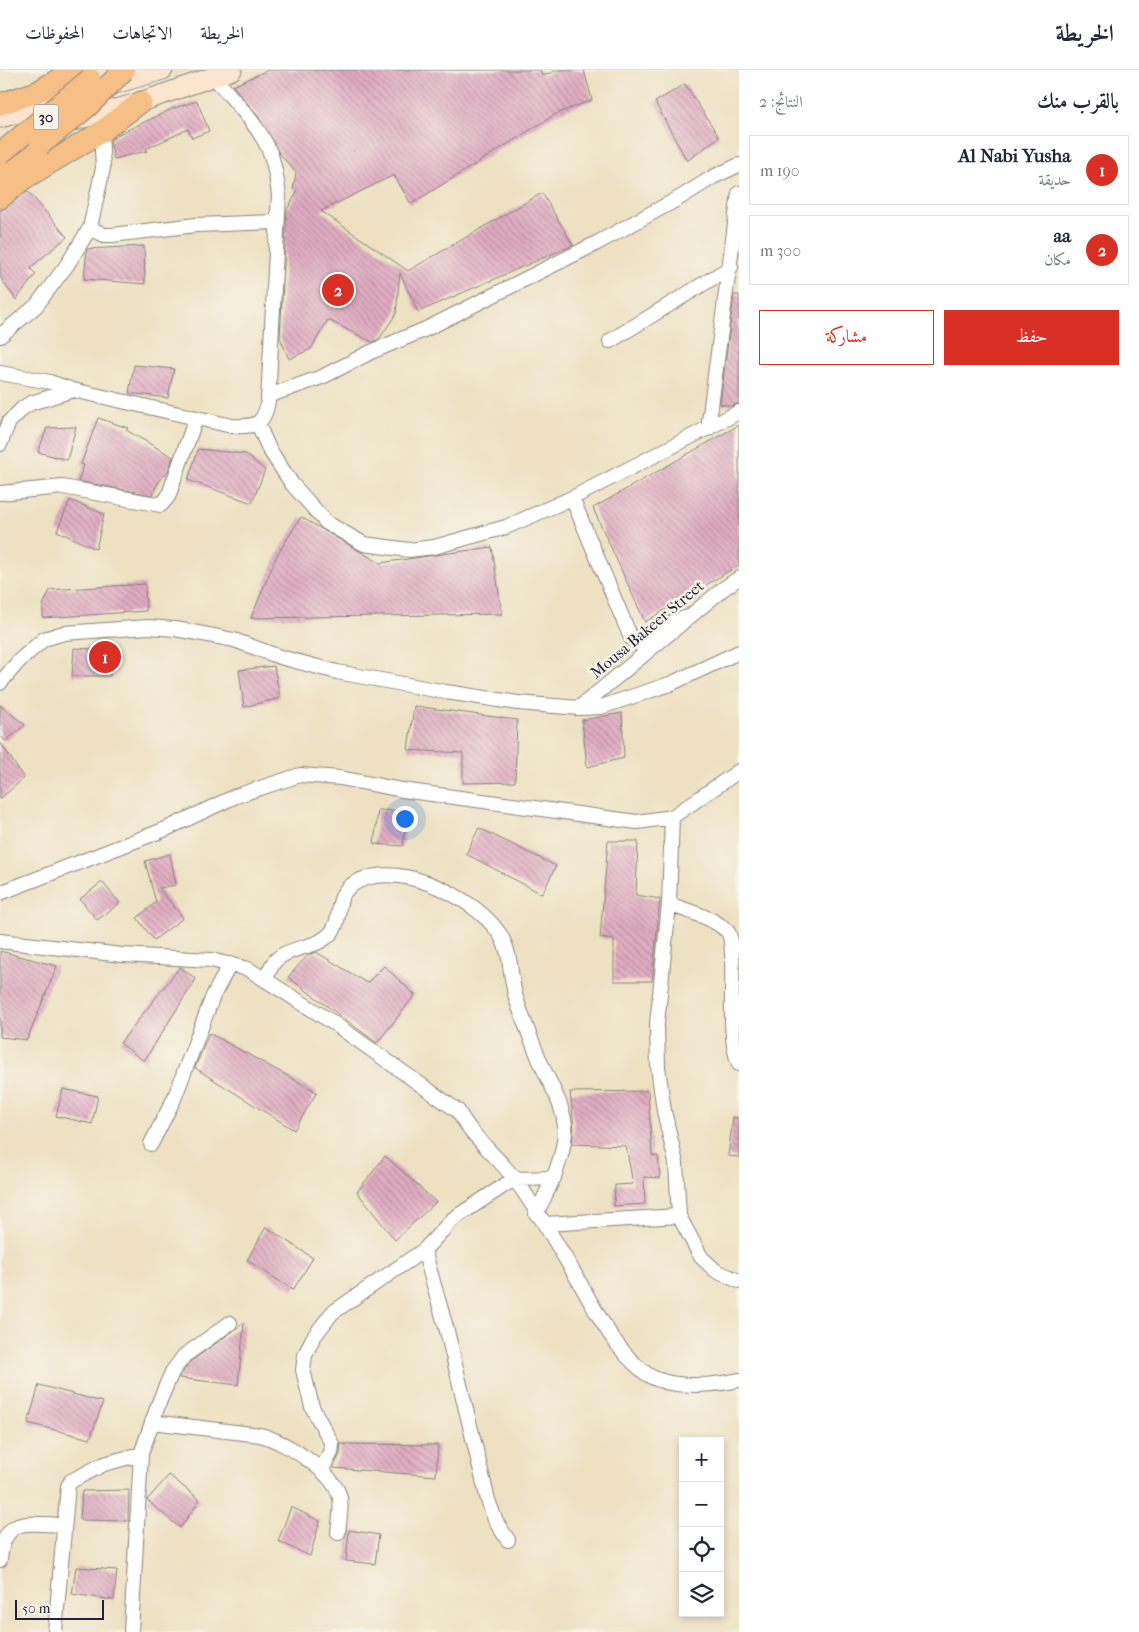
<!DOCTYPE html>
<html lang="ar">
<meta charset="utf-8">
<style>
:root{--surface:#fff;--page:#f6f6f7;--text:#1f2937;--muted:#747a83;--line:#e0e1e3;--accent:#d93025}
body{margin:0;font-family:"IM FELL French Canon",Amiri,serif;background:var(--page);color:var(--text);direction:rtl}
.controls{position:absolute;right:15px;bottom:15px;display:grid;overflow:hidden;border-radius:0px;box-shadow:0 2px 8px #0003}
.controls button{width:45px;height:45px;display:grid;place-items:center;padding:0;border:0;border-bottom:1px solid var(--line);background:var(--surface);color:var(--text);font:25px sans-serif}
.scale{position:absolute;left:15px;bottom:12px;width:89px;box-sizing:border-box;padding-left:5px;border:2px solid #22223b;border-top:0;font-size:14px;line-height:18px;white-space:nowrap;color:#22223b;-webkit-text-stroke:4px #f7f3e8;paint-order:stroke}
.you{position:absolute;left:404px;top:748px;width:18px;height:18px;margin:-12px;border:4px solid #fff;border-radius:50%;background:#1a73e8;box-shadow:0 0 0 8px #1a73e833}
.badge{display:grid;place-items:center;width:32px;height:32px;border-radius:50%;background:var(--accent);color:#fff;font-size:16px;font-weight:700}
.pin{position:absolute;translate:-50% -50%;border:2px solid #fff;box-shadow:0 1px 5px #0006}
.list{margin:0;padding:0;list-style:none}
h2{display:flex;justify-content:space-between;align-items:center;height:65px;margin:0;padding:0 20px;font-size:21px}
h2 small{font-size:16px;font-weight:400;color:var(--muted)}
.list li{display:grid;grid-template-columns:32px 1fr auto;gap:15px;align-items:center;box-sizing:border-box;height:70px;margin:0 10px 10px;padding:0 10px;border:1px solid var(--line);border-radius:0px}
.list b{display:block;font-size:19px;white-space:nowrap}
.list p{margin:0;font-size:16px;white-space:nowrap;color:var(--muted)}
.list em{font-size:16px;font-style:normal;color:var(--muted)}
.actions{display:flex;gap:10px;padding:15px 20px}
.actions a{flex:1;padding:11px 0;border:1px solid var(--accent);border-radius:0px;text-align:center;font-size:18px;color:var(--accent)}
.actions .main{background:var(--accent);color:#fff}
.icon{flex:none;width:28px;height:28px;fill:none;stroke:currentColor;stroke-width:2;stroke-linecap:round;stroke-linejoin:round}
.map{position:relative;flex:none;width:739px;height:1562px;overflow:hidden;direction:ltr}
header{display:flex;align-items:center;gap:30px;box-sizing:border-box;height:70px;padding:0 25px;background:var(--surface);border-bottom:1px solid var(--line)}
header strong{font-size:24px}
nav{display:flex;gap:28px;margin-inline-start:auto;font-size:18px}
main{display:flex}
aside{flex:1;background:var(--surface)}
.map>svg:first-child{display:block}
.building{fill:url(#building-back-hatch)}
.lines{fill:none;stroke-linecap:round;stroke-linejoin:round}
.street-casing{stroke:#88827e;stroke-width:16}
.secondary-casing{stroke:#88827e;stroke-width:21}
.primary-casing{stroke:#88827e;stroke-width:23}
.street{stroke:#fff;stroke-width:14}
.secondary{stroke:#fbe5cf;stroke-width:19}
.primary{stroke:#f5bf86;stroke-width:21}
.primary-bridge-casing{stroke:#88827e;stroke-width:23;stroke-linecap:butt}
.primary-bridge{stroke:#f5bf86;stroke-width:21}
.labels{text-anchor:middle;dominant-baseline:central;stroke-width:5;stroke-linejoin:round;paint-order:stroke}
.shield{fill:#f7f3e8;stroke:#62616f;stroke-width:1}
.shield-label{font-size:15px;font-weight:bold;fill:#22223b}
.street-label{font-size:16px;fill:#22223b;stroke:#f7f3e8}
</style>
<header>
<strong>الخريطة</strong>
<nav><a>الخريطة</a><a>الاتجاهات</a><a>المحفوظات</a></nav>
</header>
<main>
<aside>
<h2>بالقرب منك<small>النتائج: 2</small></h2>
<ul class="list">
<li><span class="badge">1</span><div><b>Al Nabi Yusha</b><p>حديقة</p></div><em>190 m</em></li>
<li><span class="badge">2</span><div><b>aa</b><p>مكان</p></div><em>300 m</em></li>
</ul>
<div class="actions"><a class="main">حفظ</a><a>مشاركة</a></div>
</aside>
<div class="map">
<svg width="739" height="1562" viewBox="0 0 739 1562">
<defs>
<pattern id="building-back-hatch" width="6" height="6" patternUnits="userSpaceOnUse" patternTransform="scale(1.25)"><rect width="6" height="6" fill="#e1adc2"/><path d="M-1 5l2 2M0 0l6 6M5-1l2 2" fill="none" stroke="#b68c9f"/></pattern>
</defs>
<rect width="100%" height="100%" fill="#f7f3e8"/>
<filter id="ink" filterUnits="userSpaceOnUse"><feTurbulence type="fractalNoise" baseFrequency=".02" numOctaves="2"/><feDisplacementMap in="SourceGraphic" scale="10" xChannelSelector="R" yChannelSelector="G"/><feConvolveMatrix kernelMatrix="1 2 1 2 8 2 1 2 1" color-interpolation-filters="sRGB"/></filter>
<filter id="wash" filterUnits="userSpaceOnUse"><feTurbulence type="fractalNoise" baseFrequency=".0096" numOctaves="4" result="noise"/><feDisplacementMap in="SourceGraphic" scale="20" xChannelSelector="R" yChannelSelector="G"/><feGaussianBlur stdDeviation="1.12" result="paint"/><feColorMatrix in="noise" values="0 0 0 0 0 0 0 0 0 0 0 0 0 0 0 0 0 1.4 0 .05"/><feComposite in="paint" operator="in"/></filter>
<g filter="url(#wash)">
<rect width="100%" height="100%" fill="#ede1c2"/>
<g id="blocks">
<!-- building -->
<path class="building" d="M268 0H540L542 6 558 0H584L592 30 556 44 411 134 394 105 321 141 408 201 542 123 573 175 418 242 400 203 396 244 379 269 372 272 328 250 311 279 289 289 280 268 287 140 297 122 293 119 296 103 279 83 258 46 233 16Z
M685 14 719 67 687 91 655 32Z
M197 31 209 61 192 68 188 59 146 79 147 81 114 89 110 71 119 64 174 38Z
M28 121 67 167 30 198 36 204 16 230 0 207V141Z
M144 176 145 214 84 209 87 179Z
M734 225H739V333L731 336 720 334Z
M134 295 174 299 168 328 129 323Z
M98 348 128 358 126 360 173 387 168 401 158 413 152 425 78 411 84 395 81 394Z
M739 355V495L645 552 593 438Z
M76 357 67 390 38 382 47 358Z
M198 379 246 384 265 400 252 433 188 410Z
M70 430 104 444 96 479 57 461Z
M301 447 380 493 492 477 502 544 251 548 277 485Z
M145 514 146 541 43 548V535L50 520Z
M74 578 112 580 110 606H72Z
M274 596 280 628 244 637 239 600Z
M0 635 25 655 6 671 0 666Z
M414 636 517 650 515 712 463 713V683L408 680Z
M622 643 624 688 587 697 582 650Z
M0 672 24 708 0 729Z
M378 740 407 741 403 776 374 774Z
M479 758 556 796 542 824 466 784Z
M608 771H638L636 825 660 829 652 911H614V870L600 868Z
M170 784 176 815 159 818 183 848 154 870 137 848 156 832 145 791Z
M102 812 120 833 97 850 80 829Z
M0 881 57 896 27 970 0 967Z
M316 882 367 913 384 896 415 925 377 973 288 907 308 885Z
M180 897 196 909 144 991 120 973Z
M209 963 317 1022 294 1060 195 998Z
M63 1019 98 1026 92 1054 56 1046Z
M648 1021 652 1086H658L660 1108 644 1107 645 1134 614 1136 615 1115 633 1114 626 1076 572 1074 574 1057 570 1022Z
M733 1047 739 1048V1087L728 1086Z
M385 1086 436 1132 395 1170 357 1122Z
M266 1157 313 1188 293 1220 247 1190Z
M244 1253 238 1315 179 1308 190 1292Z
M39 1315 103 1332 90 1369 28 1353Z
M341 1374 438 1375 436 1406 333 1398 340 1384Z
M169 1405 200 1430 180 1458 147 1430Z
M129 1420 128 1451 80 1450 82 1421Z
M291 1437 320 1451 310 1486 278 1471Z
M349 1460 379 1465 375 1494 346 1491Z
M76 1497 117 1500 114 1530 72 1524Z"/>
</g>
</g>
<g filter="url(#ink)">
<use href="#blocks" fill-opacity="0" stroke="#88827e" stroke-width="1"/>
<g class="lines">
<defs>
<path id="street" d="M90 158 104 165H112L196 155 277 152
M0 266 36 236 67 195 90 158 103 98 101 62
M610 271 731 197
M0 303 50 312 73 320
M268 326 322 307 371 282 426 259 597 173 681 127 713 107 739 95
M258 354 269 379 292 414 327 453 364 474 409 480 434 477 506 457 572 428 739 342
M708 359 739 123
M0 374 9 352 23 338 31 333 73 320 232 356C256 357 264 355 268 331L279 125C277 110 275 94 269 80 257 53 233 30 215 8
M0 423 63 417 161 435 168 427 196 348
M572 428 631 568 639 574 675 551 691 546
M0 613 20 590 44 569 64 563 148 557 175 559 203 564 234 570 280 587 337 602 446 622 518 633 579 638 601 637 670 614 739 582
M579 638 723 519 739 508
M672 747 669 834 657 954 658 997 664 1041 676 1093 679 1146 701 1187 716 1201 739 1211
M0 823 166 759 236 726 300 705 340 708 402 720 637 752 672 747 739 701
M669 834C687 841 714 847 728 862 739 878 724 961 739 994
M0 871 122 885 211 890 248 899 332 952 458 1041C472 1067 496 1085 514 1108 539 1142 560 1179 581 1215 598 1245 615 1279 643 1301 664 1320 713 1316 739 1310
M265 910C268 904 271 895 276 890 290 876 316 879 330 864 343 851 334 830 349 817 390 785 473 825 499 863 513 884 509 908 517 931 524 952 532 972 540 991 549 1013 564 1035 565 1058 565 1088 549 1118 536 1144
M151 1074 174 1029 213 926 230 894
M545 1154 679 1146
M424 1180 447 1261 488 1430 496 1452 508 1470
M152 1352 260 1365C284 1371 335 1402 340 1428 342 1438 339 1452 338 1463
M321 1399 331 1383 332 1374 312 1337 303 1300 305 1285 313 1268 332 1243 424 1180 453 1149 514 1109 554 1108
M0 1490C4 1445 28 1454 63 1455
M55 1562 68 1416 71 1411 104 1394 141 1384
M131 1562 141 1384 160 1330 172 1302 184 1286 230 1253"/>
<path id="secondary" d="M104 17 163 0
M0 48 62 31
M69 52 141 32 232 0"/>
<path id="primary" d="M0 34 37 22 74 0
M0 107 40 75
M0 128 22 110 101 62 141 32"/>
</defs>
<!-- street casing -->
<use href="#street" class="street-casing"/>
<!-- secondary casing -->
<use href="#secondary" class="secondary-casing"/>
<!-- primary casing -->
<use href="#primary" class="primary-casing"/>
<!-- street -->
<use href="#street" class="street"/>
<!-- secondary -->
<use href="#secondary" class="secondary"/>
<!-- primary -->
<use href="#primary" class="primary"/>
<defs>
<path id="primary-bridge" d="M40 75 87 37 124 0
M0 84 90 9"/>
</defs>
<!-- primary-bridge casing -->
<use href="#primary-bridge" class="primary-bridge-casing"/>
<!-- primary-bridge -->
<use href="#primary-bridge" class="primary-bridge"/>
</g>
</g>
<g class="labels">
<!-- shield labels -->
<rect class="shield" x="33.5" y="34.5" width="25" height="25" rx="4"/>
<g class="shield-label">
<text x="46" y="47">30</text>
</g>
<!-- street labels -->
<g class="street-label">
<text transform="translate(647 559) rotate(-40)">Mousa Bakeer Street</text>
</g>
</g>
</svg>
<div class="controls">
<button>+</button>
<button>−</button>
<button><svg class="icon" aria-label="locate" viewBox="0 0 24 24"><circle cx="12" cy="12" r="6"/><path d="M12 2v4M12 18v4M2 12h4M18 12h4"/></svg></button>
<button><svg class="icon" aria-label="layers" viewBox="0 0 24 24"><path d="M12 4l9 5-9 5-9-5zM3 14l9 5 9-5"/></svg></button>
</div>
<div class="scale">50 m</div>
<div class="you"></div>
<div class="pin badge" style="left:105px;top:587px">1</div>
<div class="pin badge" style="left:338px;top:220px">2</div>
</div>
</main>
